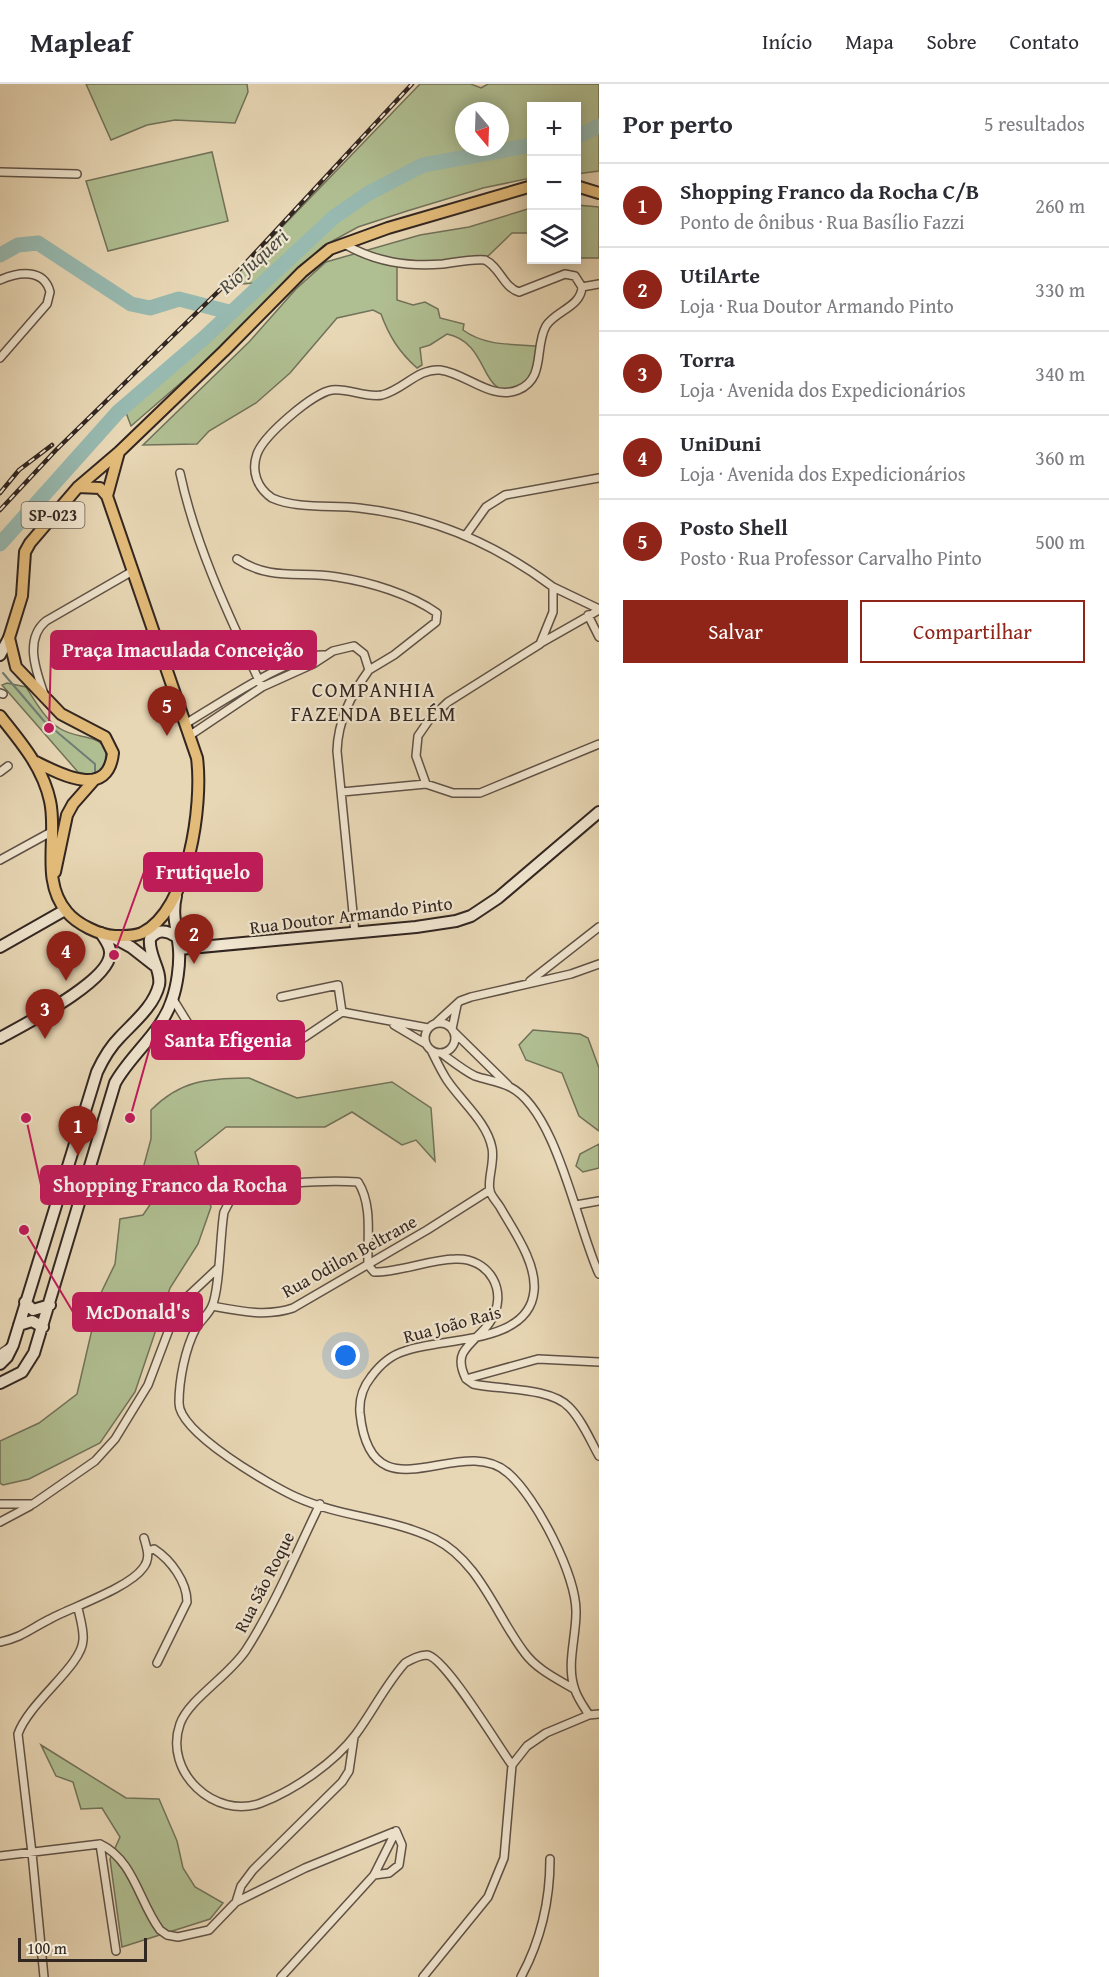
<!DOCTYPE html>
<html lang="pt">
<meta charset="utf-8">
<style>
:root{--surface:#fff;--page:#f7f7f7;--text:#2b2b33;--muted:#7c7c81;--line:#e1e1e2;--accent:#8f2418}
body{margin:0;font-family:"Gentium Book Plus",serif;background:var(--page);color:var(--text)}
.controls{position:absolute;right:18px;top:18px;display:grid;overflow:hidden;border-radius:0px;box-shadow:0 3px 15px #0003}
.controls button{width:54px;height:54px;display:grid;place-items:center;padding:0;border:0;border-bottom:2px solid var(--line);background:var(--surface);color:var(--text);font:30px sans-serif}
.compass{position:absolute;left:455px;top:18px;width:54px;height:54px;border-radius:50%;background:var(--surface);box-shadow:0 3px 15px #0003;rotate:161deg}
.scale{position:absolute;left:18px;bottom:15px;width:129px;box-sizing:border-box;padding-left:6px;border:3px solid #322621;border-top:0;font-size:16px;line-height:21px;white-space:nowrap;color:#322621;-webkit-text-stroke:4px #f0e5cf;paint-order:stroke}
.you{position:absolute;left:346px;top:1272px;width:21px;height:21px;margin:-15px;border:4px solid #fff;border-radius:50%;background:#1a73e8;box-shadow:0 0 0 9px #1a73e833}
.badge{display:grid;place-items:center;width:39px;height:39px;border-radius:50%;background:var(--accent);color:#fff;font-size:20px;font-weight:700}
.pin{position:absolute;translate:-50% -50px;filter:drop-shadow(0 2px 3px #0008)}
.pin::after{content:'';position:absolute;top:32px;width:21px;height:18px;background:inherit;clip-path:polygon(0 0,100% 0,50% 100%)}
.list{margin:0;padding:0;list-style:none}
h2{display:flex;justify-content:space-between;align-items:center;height:78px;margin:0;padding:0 24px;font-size:26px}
h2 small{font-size:20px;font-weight:400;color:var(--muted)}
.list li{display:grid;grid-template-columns:39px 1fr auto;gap:18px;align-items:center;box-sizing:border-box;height:84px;padding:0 24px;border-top:2px solid var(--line)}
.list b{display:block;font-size:22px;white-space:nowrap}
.list p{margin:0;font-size:20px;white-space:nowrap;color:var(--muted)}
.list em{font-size:20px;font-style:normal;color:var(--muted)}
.actions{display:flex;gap:12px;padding:18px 24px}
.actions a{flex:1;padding:14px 0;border:2px solid var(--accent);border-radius:0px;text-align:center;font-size:21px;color:var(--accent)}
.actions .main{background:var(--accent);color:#fff}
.icon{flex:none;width:33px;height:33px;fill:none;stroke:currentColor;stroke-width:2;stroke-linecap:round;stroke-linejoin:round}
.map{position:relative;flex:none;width:599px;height:1893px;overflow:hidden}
header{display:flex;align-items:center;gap:36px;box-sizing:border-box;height:84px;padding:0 30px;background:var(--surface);border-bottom:2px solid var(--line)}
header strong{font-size:28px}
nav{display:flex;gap:33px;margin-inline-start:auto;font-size:21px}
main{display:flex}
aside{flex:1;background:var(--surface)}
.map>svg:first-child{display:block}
.green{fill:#b0bf92;stroke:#71725a;stroke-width:1.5;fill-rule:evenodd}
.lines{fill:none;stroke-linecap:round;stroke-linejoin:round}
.stream{stroke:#6f7e77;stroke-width:2}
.river{stroke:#97b9b0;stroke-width:15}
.street-casing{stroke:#605246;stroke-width:10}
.secondary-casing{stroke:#322621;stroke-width:14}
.primary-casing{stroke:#322621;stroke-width:14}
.street{stroke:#f0e5cf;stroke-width:7}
.secondary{stroke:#f0e5cf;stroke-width:10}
.primary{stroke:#e4bc7a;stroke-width:10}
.rail-casing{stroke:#322621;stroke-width:4.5}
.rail{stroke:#f0e5cf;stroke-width:2;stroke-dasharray:7;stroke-linecap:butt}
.labels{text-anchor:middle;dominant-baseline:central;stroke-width:4.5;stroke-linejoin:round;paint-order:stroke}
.shield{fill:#f0e5cf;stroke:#6b5f55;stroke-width:1.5}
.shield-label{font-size:16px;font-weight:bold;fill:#322621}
.street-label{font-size:18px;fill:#322621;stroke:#f0e5cf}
.water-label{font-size:20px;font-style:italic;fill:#4b4b45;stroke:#f0e5cf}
.quarter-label{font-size:21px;letter-spacing:1.5px;fill:#322621;stroke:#f0e5cf}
.leader{fill:none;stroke:#c2185b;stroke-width:2}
.callout-dot{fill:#c2185b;stroke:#f0e5cf;stroke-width:2}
.callout{fill:#c2185b;stroke:#c2185b;stroke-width:2}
.callout-label{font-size:20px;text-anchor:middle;font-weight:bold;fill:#fff}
</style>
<header>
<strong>Mapleaf</strong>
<nav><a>Início</a><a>Mapa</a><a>Sobre</a><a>Contato</a></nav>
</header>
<main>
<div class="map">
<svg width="599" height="1893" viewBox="0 0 599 1893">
<rect width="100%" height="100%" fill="#e8d7b5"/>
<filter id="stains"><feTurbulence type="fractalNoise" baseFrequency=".00333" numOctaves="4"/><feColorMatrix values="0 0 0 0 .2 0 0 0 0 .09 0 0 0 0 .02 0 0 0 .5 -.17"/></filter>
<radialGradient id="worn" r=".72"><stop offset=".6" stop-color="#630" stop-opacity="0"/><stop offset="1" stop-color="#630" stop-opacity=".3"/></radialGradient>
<!-- green -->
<path class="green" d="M86 0H247L248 8 235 39 175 36 147 41 111 56Z
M420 0H471L481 4 488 0H599V87L577 90 576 22H532L531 94 483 104 407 127 358 143 323 162 198 284 131 342 125 326 206 256 259 203 255 199 226 201ZM464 27H500V63H464Z
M212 68 228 137 108 167 86 97Z
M577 121 599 123V174H577Z
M531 124V149H512L488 172 442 178 397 177V216L413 221 425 218 438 225 440 234 464 240 463 246C485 262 511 260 537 262 534 280 535 297 516 304 479 316 491 259 447 250L430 261 420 264 422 281 417 284C399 268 389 252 381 230L373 226 337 234 290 289 256 319 209 347 197 360 143 361 249 258 296 205 326 178 420 151 469 143Z
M7 599 26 603C35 617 45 635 59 644 81 659 118 646 102 687L88 691 78 688 2 601Z
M533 946 580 950 588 954 599 984V1047L579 1032 562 989 526 976 519 961Z
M249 994 297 1014 392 998 431 1024 435 1077 416 1056 402 1061 352 1028 325 1043H226L195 1068 211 1123 198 1160 170 1204 135 1308 100 1359 29 1395 3 1401 0 1399V1357L39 1339 77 1310 100 1211 115 1180 120 1135 143 1131 158 1109 144 1081 151 1055V1026C182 995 208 995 249 994Z
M599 1060V1084L583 1088 576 1082 580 1070Z
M41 1661 126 1714 159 1715 177 1757 183 1784 195 1803 223 1819 210 1835 122 1863 110 1775 120 1753 102 1724 81 1725 73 1698 56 1692Z"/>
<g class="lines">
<!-- stream -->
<path class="stream" d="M3 589 44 637 95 680V691"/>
<!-- river -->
<path class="river" d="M576 53 599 42
M0 171 18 161 38 159 131 220 150 224 179 215 229 228
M0 460 118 328 204 254 334 133 369 109 423 81 532 61"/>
<defs>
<path id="street" d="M0 88 77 90
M344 160C376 178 407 183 443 180 457 178 472 175 485 176 500 183 503 203 519 208L565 190 575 192 582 203C581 223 555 227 546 242 534 263 546 295 518 306 491 317 466 289 440 286 418 284 403 306 382 311 365 314 349 304 332 306 313 309 264 351 257 370 251 387 257 404 272 414 297 425 332 421 359 424 430 432 496 460 553 503V528L540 560 448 618 429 636 418 652 416 672 426 700
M0 196C18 188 44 184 50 208L47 220 0 274
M582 203 599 200
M180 389C196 464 230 534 262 603
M466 451 486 423 505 411 599 394
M237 475C270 497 300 487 337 493 370 498 410 510 437 529L436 538 394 571 369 586
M553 503 599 525
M588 531 599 553
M541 559 599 526
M0 609 3 610
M44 610C36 587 24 555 46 537L131 488
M185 640C214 623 293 569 324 571
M189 652 262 603 313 580 333 567 354 562 364 570 369 586C351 611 338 636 337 667L355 849
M0 688 8 682
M342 708 426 700 453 709H480L599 660
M0 776 51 748
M530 897 599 843
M281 913 338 901 342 928
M173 915 197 954
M425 954a15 15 0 1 1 30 0a15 15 0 1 1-30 0Z
M436 939 460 917 471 913 571 890 599 880
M394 941 426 960
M452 945 457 921
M453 947 508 1001
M153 948 270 966 296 959 342 928 428 944
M431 966C436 976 441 987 447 996 461 1017 487 1038 492 1064 495 1078 487 1096 490 1107 491 1112 497 1118 500 1123 513 1146 537 1179 534 1207 529 1261 443 1253 405 1267 391 1271 379 1282 371 1293 363 1303 359 1316 360 1329 371 1438 460 1347 508 1389 536 1413 577 1492 576 1529 576 1554 566 1582 575 1606 578 1615 584 1623 589 1631
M441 969C452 977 463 986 475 992 486 996 499 997 510 1003 557 1027 577 1143 599 1190
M576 1121 599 1117
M212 1222C239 1227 267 1233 293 1224L427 1146 490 1106
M0 1270 10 1263
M466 1295 473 1300C500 1306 550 1303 569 1323 582 1336 590 1356 599 1372
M0 1420H33L95 1377 115 1355 148 1301 176 1227 184 1216 217 1185
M320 1420C296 1469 275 1521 246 1566 229 1592 189 1615 180 1640 163 1688 215 1736 261 1719 295 1706 335 1678 356 1650 373 1627 386 1600 405 1579 412 1575 419 1571 427 1571 445 1573 498 1662 512 1681
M0 1438 30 1422
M148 1467 154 1465C171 1476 187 1498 187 1518L157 1579
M0 1558C23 1553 30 1545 50 1535 72 1523 129 1504 143 1484 151 1474 147 1465 144 1454
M574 1605C557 1595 536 1585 524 1568 496 1531 479 1477 435 1455 392 1434 340 1433 296 1413 270 1401 179 1349 179 1319 179 1296 185 1265 196 1244 200 1237 209 1230 212 1222 220 1205 220 1150 224 1128 227 1123 229 1116 234 1113 256 1098 331 1096 358 1098 373 1121 367 1155 368 1181L374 1188C401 1188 427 1176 455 1175 489 1173 510 1208 490 1238 483 1249 470 1257 463 1269 459 1277 462 1287 466 1295L538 1275 599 1278
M100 1760C134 1776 139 1818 160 1846L167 1851 178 1853 209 1846 236 1818 305 1784 396 1747
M100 1760 116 1867
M0 1772 100 1760
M374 1791 389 1789 399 1781 402 1761 396 1747
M236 1818 241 1802 253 1786 342 1698 349 1687 354 1653
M44 1893 32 1769 18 1650C29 1618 82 1582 83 1556 84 1546 80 1534 78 1524
M281 1893 374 1791 396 1747
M423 1893 488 1813 504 1774 512 1681 527 1662 546 1649 589 1631 599 1630
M521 1893C541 1856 550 1817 550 1775"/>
<path id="secondary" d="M0 571 9 554
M111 852 131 863 154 881
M0 863 65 826
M179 865 416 843 456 837 471 832 498 814 599 728
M0 954C23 941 109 898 110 870 111 862 105 856 101 849
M25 1218 33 1226 50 1221
M19 1241 32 1237 43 1243
M0 1280 7 1273 13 1261 97 988C103 975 110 963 120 953 134 938 154 922 159 901 162 886 148 871 150 855 156 845 167 846 175 852
M0 1299 22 1288 34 1269 115 999C131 970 162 948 172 916 177 902 180 881 179 866 178 847 171 832 176 812"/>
<path id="primary" d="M576 102 599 109
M78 403 100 404 107 412
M0 632C21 658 43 684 50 717 58 752 40 797 67 828 77 840 99 851 115 852 124 852 133 853 142 849 189 826 203 720 197 674L107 412 119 368
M36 678C60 690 108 716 113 669L105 653 61 630 16 583 9 554 22 512 25 468 30 459 78 403 119 368 224 267 302 188 330 165 388 144 532 102
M55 788 67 731 73 720 95 695"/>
</defs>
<!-- street casing -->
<use href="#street" class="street-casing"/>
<!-- secondary casing -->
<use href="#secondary" class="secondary-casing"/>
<!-- primary casing -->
<use href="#primary" class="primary-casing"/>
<!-- street -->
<use href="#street" class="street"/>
<!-- secondary -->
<use href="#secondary" class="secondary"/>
<!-- primary -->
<use href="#primary" class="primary"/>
<defs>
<path id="rail" d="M0 409 19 386 52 361
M0 426 56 366 228 198 412 0"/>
</defs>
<!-- rail casing -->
<use href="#rail" class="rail-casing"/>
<!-- rail -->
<use href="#rail" class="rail"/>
</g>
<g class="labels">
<!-- shield labels -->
<rect class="shield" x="21.5" y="418" width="63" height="26" rx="4.5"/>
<g class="shield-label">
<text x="53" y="431">SP-023</text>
</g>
<!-- street labels -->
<g class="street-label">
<text transform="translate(351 831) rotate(-7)">Rua Doutor Armando Pinto</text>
<text transform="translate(349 1172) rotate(-29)">Rua Odilon Beltrane</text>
<text transform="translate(452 1240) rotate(-15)">Rua João Rais</text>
<text transform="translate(264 1498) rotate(-63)">Rua São Roque</text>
</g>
<!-- water labels -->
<g class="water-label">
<text transform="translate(253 177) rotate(-42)">Rio Juqueri</text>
</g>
<!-- quarter labels -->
<g class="quarter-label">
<text x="374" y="605">COMPANHIA<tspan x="374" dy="24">FAZENDA BELÉM</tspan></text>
</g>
</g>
<!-- callouts -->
<path class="leader" d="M49 644L51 566M114 871L144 788M130 1034L152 956M26 1034L41 1101M24 1146L73 1228"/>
<g class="callout-dot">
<circle cx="49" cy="644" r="6"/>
<circle cx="114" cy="871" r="6"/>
<circle cx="130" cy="1034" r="6"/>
<circle cx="26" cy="1034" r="6"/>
<circle cx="24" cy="1146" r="6"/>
</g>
<g class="callout">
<rect x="51" y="547" width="265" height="38" rx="6"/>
<rect x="144" y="769" width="118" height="38" rx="6"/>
<rect x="152" y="937" width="152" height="38" rx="6"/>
<rect x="41" y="1082" width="259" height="38" rx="6"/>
<rect x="73" y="1209" width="129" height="38" rx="6"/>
</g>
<g class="callout-label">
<text x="183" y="573">Praça Imaculada Conceição</text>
<text x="203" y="795">Frutiquelo</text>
<text x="228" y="963">Santa Efigenia</text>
<text x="170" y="1108">Shopping Franco da Rocha</text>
<text x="138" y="1235">McDonald's</text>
</g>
<rect width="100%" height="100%" filter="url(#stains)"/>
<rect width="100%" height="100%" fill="url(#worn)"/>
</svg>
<div class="controls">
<button>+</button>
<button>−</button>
<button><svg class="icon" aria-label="layers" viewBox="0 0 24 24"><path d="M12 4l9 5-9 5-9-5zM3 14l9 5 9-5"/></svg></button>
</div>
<svg class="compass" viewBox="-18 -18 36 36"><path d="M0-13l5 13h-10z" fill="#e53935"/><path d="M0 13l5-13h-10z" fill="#7c7c81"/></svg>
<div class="scale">100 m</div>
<div class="you"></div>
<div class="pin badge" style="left:78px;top:1072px">1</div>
<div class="pin badge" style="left:194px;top:880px">2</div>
<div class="pin badge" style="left:45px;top:955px">3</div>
<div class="pin badge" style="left:66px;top:897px">4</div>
<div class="pin badge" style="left:167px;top:652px">5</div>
</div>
<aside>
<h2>Por perto<small>5 resultados</small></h2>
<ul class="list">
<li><span class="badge">1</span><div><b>Shopping Franco da Rocha C/B</b><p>Ponto de ônibus · Rua Basílio Fazzi</p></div><em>260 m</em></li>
<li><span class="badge">2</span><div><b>UtilArte</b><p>Loja · Rua Doutor Armando Pinto</p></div><em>330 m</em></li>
<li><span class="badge">3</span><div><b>Torra</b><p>Loja · Avenida dos Expedicionários</p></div><em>340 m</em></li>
<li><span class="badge">4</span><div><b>UniDuni</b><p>Loja · Avenida dos Expedicionários</p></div><em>360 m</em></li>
<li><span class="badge">5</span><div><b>Posto Shell</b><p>Posto · Rua Professor Carvalho Pinto</p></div><em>500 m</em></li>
</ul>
<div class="actions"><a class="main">Salvar</a><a>Compartilhar</a></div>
</aside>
</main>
